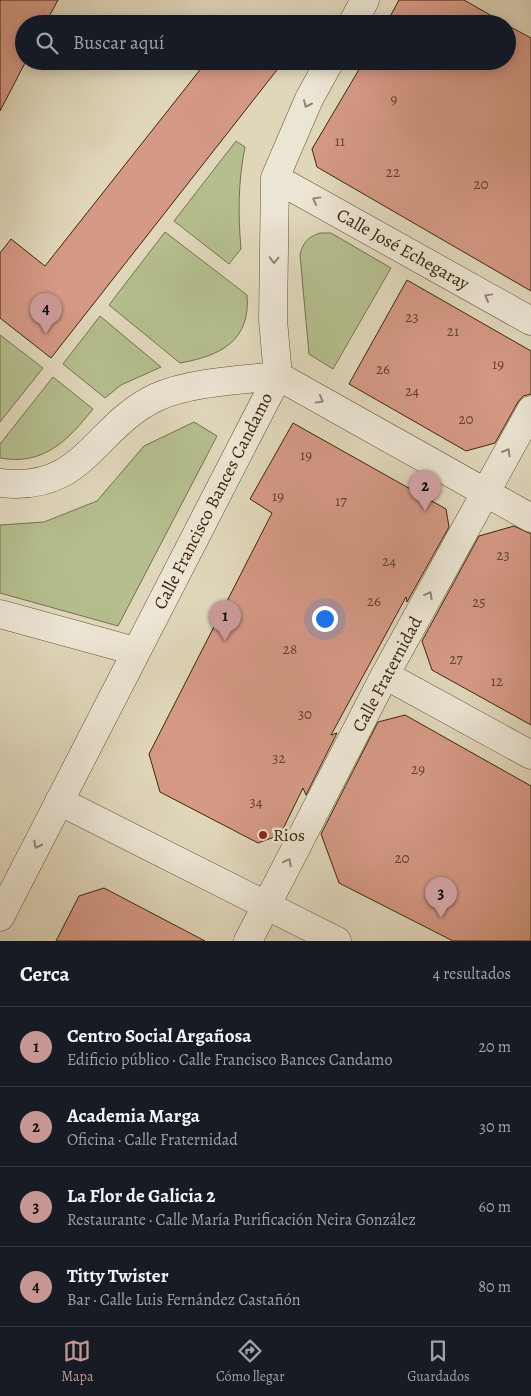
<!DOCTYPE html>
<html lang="es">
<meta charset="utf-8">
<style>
:root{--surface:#171b24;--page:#242831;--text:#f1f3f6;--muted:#9ea1a6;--line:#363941;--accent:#c59692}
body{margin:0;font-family:Alegreya,serif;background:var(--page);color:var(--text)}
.you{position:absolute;left:324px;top:618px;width:18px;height:18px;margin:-12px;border:4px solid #fff;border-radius:50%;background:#1a73e8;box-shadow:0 0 0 8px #1a73e833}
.badge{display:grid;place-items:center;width:32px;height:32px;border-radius:50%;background:var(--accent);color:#111;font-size:16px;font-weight:700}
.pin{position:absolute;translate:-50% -41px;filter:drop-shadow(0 1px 2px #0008)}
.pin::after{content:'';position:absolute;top:26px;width:18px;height:15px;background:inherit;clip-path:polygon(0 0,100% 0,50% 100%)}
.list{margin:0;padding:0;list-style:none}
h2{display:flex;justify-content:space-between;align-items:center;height:65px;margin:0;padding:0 20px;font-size:21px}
h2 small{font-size:16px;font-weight:400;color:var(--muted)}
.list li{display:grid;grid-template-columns:32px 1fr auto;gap:15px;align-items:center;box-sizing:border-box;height:80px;padding:0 20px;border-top:1px solid var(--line)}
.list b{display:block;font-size:19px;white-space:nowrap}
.list p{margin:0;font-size:16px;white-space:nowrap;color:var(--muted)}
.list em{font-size:16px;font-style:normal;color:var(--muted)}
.icon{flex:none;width:28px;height:28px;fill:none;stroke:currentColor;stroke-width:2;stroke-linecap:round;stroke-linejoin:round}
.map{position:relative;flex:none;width:531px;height:941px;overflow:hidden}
.search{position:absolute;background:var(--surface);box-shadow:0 2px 12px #0003;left:15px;right:15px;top:15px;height:55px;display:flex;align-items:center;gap:12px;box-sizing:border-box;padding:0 18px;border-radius:28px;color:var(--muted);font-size:19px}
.sheet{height:385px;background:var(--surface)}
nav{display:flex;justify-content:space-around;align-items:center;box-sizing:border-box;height:70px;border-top:1px solid var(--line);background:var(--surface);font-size:14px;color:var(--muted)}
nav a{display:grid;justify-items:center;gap:2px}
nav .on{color:var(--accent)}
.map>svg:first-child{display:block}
.green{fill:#b5be8e;stroke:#78724c}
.building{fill:#d59985;stroke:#3c270a}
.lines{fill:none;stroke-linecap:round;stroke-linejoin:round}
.minor-casing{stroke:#655336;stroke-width:29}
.minor{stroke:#ebe5d3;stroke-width:28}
.oneway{stroke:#94866e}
.poi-dot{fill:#8f2418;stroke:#ebe5d3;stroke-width:2}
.labels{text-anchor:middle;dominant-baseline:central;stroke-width:5;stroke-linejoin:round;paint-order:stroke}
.number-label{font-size:15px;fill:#624429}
.street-label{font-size:18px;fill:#3c270a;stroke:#ebe5d3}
.poi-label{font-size:18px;fill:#3c270a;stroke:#ebe5d3;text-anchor:start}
</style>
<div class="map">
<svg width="531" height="941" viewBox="0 0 531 941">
<rect width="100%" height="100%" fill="#e0d7bb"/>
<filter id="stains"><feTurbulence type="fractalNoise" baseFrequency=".004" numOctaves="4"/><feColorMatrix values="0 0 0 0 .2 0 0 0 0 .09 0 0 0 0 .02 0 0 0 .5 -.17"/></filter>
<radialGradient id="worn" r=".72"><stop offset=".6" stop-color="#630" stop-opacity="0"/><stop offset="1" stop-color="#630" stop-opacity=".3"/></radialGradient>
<!-- green -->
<path class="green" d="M236 141 245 147C238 182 238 214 241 249L229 264 174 221Z
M165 232 247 295C251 341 220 356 180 363L109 305Z
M320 233H331L391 268 333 369 309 354 300 255C303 242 308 237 320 233Z
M100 316 161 367 121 385 105 398 63 364Z
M0 335 43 368 0 422Z
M53 377 93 409C68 440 44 466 0 458V444Z
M194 422 217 436 118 626 0 593V525L44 522 97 501 144 446Z"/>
<!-- building -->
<path class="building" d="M0 0H58L45 24H24V61H26L0 111Z
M399 0H464L506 24H386Z
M507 25 531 38V291L317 167 312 149 364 61H507Z
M207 61H284L51 358 0 318V253L11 239 45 266Z
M407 280 531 351V394L523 396 518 402 495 443 466 451 349 384Z
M293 423 446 509 449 527 407 602 406 597 331 735 337 733 306 795 303 788 280 835 258 843 160 792 149 754 272 513 250 499Z
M514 526 531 534V725L432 670 422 641 479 536Z
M405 715 531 786V941H453L339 883 321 834 378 722Z
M104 888 205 941H56L79 896Z"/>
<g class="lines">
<defs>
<path id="minor" d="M352 24 365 0
M275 178 531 321
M278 376 531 518
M0 483C85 493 93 427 157 397 189 382 242 380 278 376
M0 614 135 651
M385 675 531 755
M59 801 337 941
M0 917 278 376 273 320 275 178 309 99 330 61
M248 941 385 675 531 410"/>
</defs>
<!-- minor casing -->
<use href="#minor" class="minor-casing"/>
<!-- minor -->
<use href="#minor" class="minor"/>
</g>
<!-- one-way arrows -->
<defs><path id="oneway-chevron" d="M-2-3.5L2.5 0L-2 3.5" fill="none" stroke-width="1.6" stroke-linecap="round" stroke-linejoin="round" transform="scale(1.25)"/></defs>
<g class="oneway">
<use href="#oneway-chevron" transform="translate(307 104) rotate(114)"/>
<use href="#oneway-chevron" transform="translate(316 200) rotate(-151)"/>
<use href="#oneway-chevron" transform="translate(274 260) rotate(91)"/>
<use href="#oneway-chevron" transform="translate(488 297) rotate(-151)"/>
<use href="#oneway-chevron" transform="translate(320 400) rotate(29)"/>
<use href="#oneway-chevron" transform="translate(507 452) rotate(-60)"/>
<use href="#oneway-chevron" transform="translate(429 595) rotate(-61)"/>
<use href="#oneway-chevron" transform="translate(37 845) rotate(117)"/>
<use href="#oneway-chevron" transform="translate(288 862) rotate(-63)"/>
</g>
<!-- markers -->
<circle class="poi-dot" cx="263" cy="835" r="5"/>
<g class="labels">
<!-- number labels -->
<g class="number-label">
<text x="394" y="99">9</text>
<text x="340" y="141">11</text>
<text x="393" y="172">22</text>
<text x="481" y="184">20</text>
<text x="412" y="317">23</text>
<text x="453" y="331">21</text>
<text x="498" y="364">19</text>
<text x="383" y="369">26</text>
<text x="412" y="391">24</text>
<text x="466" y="419">20</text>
<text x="306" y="455">19</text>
<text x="278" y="496">19</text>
<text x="341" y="501">17</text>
<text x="503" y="555">23</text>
<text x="389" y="561">24</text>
<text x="374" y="601">26</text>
<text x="479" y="602">25</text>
<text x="290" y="649">28</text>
<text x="456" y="659">27</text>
<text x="497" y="681">12</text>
<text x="305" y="714">30</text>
<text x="279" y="758">32</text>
<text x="418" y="769">29</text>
<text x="256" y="802">34</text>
<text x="402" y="858">20</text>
</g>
<!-- street labels -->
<g class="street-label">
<text transform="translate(403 249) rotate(29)">Calle José Echegaray</text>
<text transform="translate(213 501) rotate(-63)">Calle Francisco Bances Candamo</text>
<text transform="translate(387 674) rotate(-62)">Calle Fraternidad</text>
</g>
<!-- poi labels -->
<g class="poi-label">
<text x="273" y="835">Rios</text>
</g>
</g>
<rect width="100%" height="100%" filter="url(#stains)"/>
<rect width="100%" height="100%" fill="url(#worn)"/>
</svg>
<div class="you"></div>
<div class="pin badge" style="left:225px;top:641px">1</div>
<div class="pin badge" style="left:425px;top:511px">2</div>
<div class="pin badge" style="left:441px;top:918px">3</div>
<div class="pin badge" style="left:46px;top:334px">4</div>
<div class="search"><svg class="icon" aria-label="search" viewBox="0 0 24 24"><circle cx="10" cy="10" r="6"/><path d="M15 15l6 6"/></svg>Buscar aquí</div>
</div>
<section class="sheet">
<h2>Cerca<small>4 resultados</small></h2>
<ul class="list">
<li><span class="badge">1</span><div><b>Centro Social Argañosa</b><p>Edificio público · Calle Francisco Bances Candamo</p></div><em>20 m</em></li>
<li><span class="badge">2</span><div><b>Academia Marga</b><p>Oficina · Calle Fraternidad</p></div><em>30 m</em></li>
<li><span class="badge">3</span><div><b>La Flor de Galicia 2</b><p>Restaurante · Calle María Purificación Neira González</p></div><em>60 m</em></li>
<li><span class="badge">4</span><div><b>Titty Twister</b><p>Bar · Calle Luis Fernández Castañón</p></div><em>80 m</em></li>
</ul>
</section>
<nav>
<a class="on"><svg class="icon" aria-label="map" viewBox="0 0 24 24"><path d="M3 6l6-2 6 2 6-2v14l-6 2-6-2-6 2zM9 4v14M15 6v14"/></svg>Mapa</a>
<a><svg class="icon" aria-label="directions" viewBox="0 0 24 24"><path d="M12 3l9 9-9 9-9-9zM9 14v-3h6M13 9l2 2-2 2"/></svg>Cómo llegar</a>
<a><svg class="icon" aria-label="saved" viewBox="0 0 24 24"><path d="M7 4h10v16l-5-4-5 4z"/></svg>Guardados</a>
</nav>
